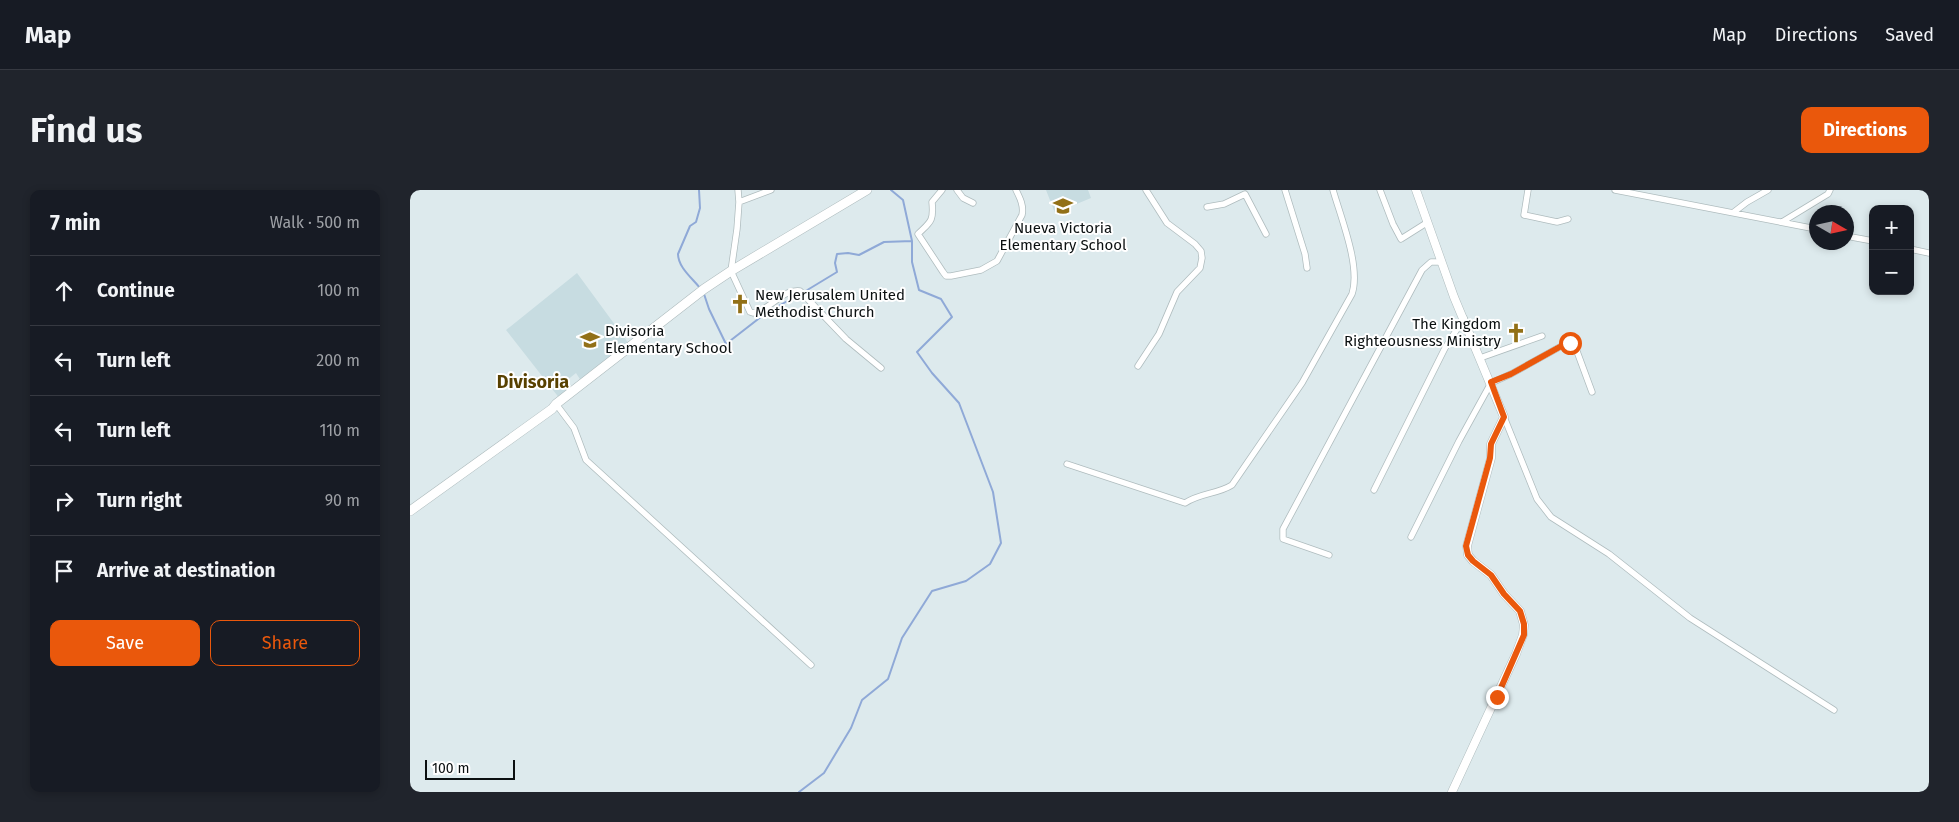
<!DOCTYPE html>
<meta charset="utf-8">
<style>
:root{--surface:#171b24;--page:#20242c;--text:#f1f3f6;--muted:#9ea1a6;--line:#363941;--accent:#ea580c}
body{margin:0;font-family:"Fira Sans",sans-serif;background:var(--page);color:var(--text)}
.controls{position:absolute;right:15px;top:15px;display:grid;overflow:hidden;border-radius:10px;box-shadow:0 2px 8px #0003}
.controls button{width:45px;height:45px;display:grid;place-items:center;padding:0;border:0;border-bottom:1px solid var(--line);background:var(--surface);color:var(--text);font:25px sans-serif}
.compass{position:absolute;left:1399px;top:15px;width:45px;height:45px;border-radius:50%;background:var(--surface);box-shadow:0 2px 8px #0003;rotate:99deg}
.scale{position:absolute;left:15px;bottom:12px;width:90px;box-sizing:border-box;padding-left:5px;border:2px solid #0b1011;border-top:0;font-size:14px;line-height:18px;white-space:nowrap;color:#0b1011;-webkit-text-stroke:4px #fff;paint-order:stroke}
.stop{position:absolute;width:15px;height:15px;margin:-11px;border:4px solid #ea580c;border-radius:50%;background:#fff}
.stop.end{background:#ea580c;border-color:#fff;box-shadow:0 1px 5px #0008}
.list{margin:0;padding:0;list-style:none}
h2{display:flex;justify-content:space-between;align-items:center;height:65px;margin:0;padding:0 20px;font-size:21px}
h2 small{font-size:16px;font-weight:400;color:var(--muted)}
.list li{display:grid;grid-template-columns:32px 1fr auto;gap:15px;align-items:center;box-sizing:border-box;height:70px;padding:0 20px;border-top:1px solid var(--line)}
.list b{display:block;font-size:19px;white-space:nowrap}
.list em{font-size:16px;font-style:normal;color:var(--muted)}
.actions{display:flex;gap:10px;padding:15px 20px}
.actions a{flex:1;padding:11px 0;border:1px solid var(--accent);border-radius:10px;text-align:center;font-size:18px;color:var(--accent)}
.actions .main{background:var(--accent);color:#fff}
.icon{flex:none;width:28px;height:28px;fill:none;stroke:currentColor;stroke-width:2;stroke-linecap:round;stroke-linejoin:round}
.map{position:relative;flex:none;width:1519px;height:602px;overflow:hidden;border-radius:10px}
header{display:flex;align-items:center;gap:30px;box-sizing:border-box;height:70px;padding:0 25px;background:var(--surface);border-bottom:1px solid var(--line)}
header strong{font-size:24px}
nav{display:flex;gap:28px;margin-inline-start:auto;font-size:18px}
.intro{display:flex;align-items:center;justify-content:space-between;box-sizing:border-box;height:120px;padding:0 30px}
h1{margin:0;font-size:35px}
.button{padding:12px 22px;border-radius:10px;background:var(--accent);color:#fff;font-size:18px;font-weight:700}
main{display:flex;gap:30px;padding:0 30px}
aside{flex:1;background:var(--surface);border-radius:10px;box-shadow:0 2px 8px #0003}
.map>svg:first-child{display:block}
.built{fill:#c7dce1}
.lines{fill:none;stroke-linecap:round;stroke-linejoin:round}
.stream{stroke:#8fa9d7;stroke-width:2}
.minor-casing{stroke:#afbcbe;stroke-width:7}
.tertiary-casing{stroke:#afbcbe;stroke-width:9}
.secondary-casing{stroke:#afbcbe;stroke-width:10}
.minor{stroke:#fff;stroke-width:5.5}
.tertiary{stroke:#fff;stroke-width:8}
.secondary{stroke:#fff;stroke-width:9}
.route{stroke:#ea580c;stroke-width:6}
.labels{text-anchor:middle;dominant-baseline:central;stroke-width:4;stroke-linejoin:round;paint-order:stroke}
.poi-label{font-size:15px;fill:#0b1011;stroke:#fff;text-anchor:start}
.quarter-label{font-size:18px;font-weight:bold;fill:#584100;stroke:#fff}
</style>
<header>
<strong>Map</strong>
<nav><a>Map</a><a>Directions</a><a>Saved</a></nav>
</header>
<div class="intro"><h1>Find us</h1><a class="button">Directions</a></div>
<main>
<aside>
<h2>7 min<small>Walk · 500 m</small></h2>
<ul class="list">
<li><svg class="icon" aria-label="ahead" viewBox="0 0 24 24"><path d="M12 20V5M6 11l6-6 6 6"/></svg><div><b>Continue</b></div><em>100 m</em></li>
<li><svg class="icon" aria-label="left" viewBox="0 0 24 24"><path d="M17 20v-9H6M10 6l-5 5 5 5"/></svg><div><b>Turn left</b></div><em>200 m</em></li>
<li><svg class="icon" aria-label="left" viewBox="0 0 24 24"><path d="M17 20v-9H6M10 6l-5 5 5 5"/></svg><div><b>Turn left</b></div><em>110 m</em></li>
<li><svg class="icon" aria-label="right" viewBox="0 0 24 24"><path d="M7 20v-9h11M14 6l5 5-5 5"/></svg><div><b>Turn right</b></div><em>90 m</em></li>
<li><svg class="icon" aria-label="arrive" viewBox="0 0 24 24"><path d="M6 21V4h12l-3 4 3 4H6"/></svg><div><b>Arrive at destination</b></div></li>
</ul>
<div class="actions"><a class="main">Save</a><a>Share</a></div>
</aside>
<div class="map">
<svg width="1519" height="602" viewBox="0 0 1519 602">
<rect width="100%" height="100%" fill="#ddeaed"/>
<!-- built -->
<path class="built" d="M636 0H678L681 8 645 23Z
M167 83 222 158 173 194 166 183 156 191 162 199 150 209 96 140Z"/>
<g class="lines">
<!-- stream -->
<path class="stream" d="M289 0 290 18 286 32 280 36 268 64C268 77 282 88 290 98
M394 102 427 82 425 73 427 64 438 63 449 65 474 52 502 51
M294 104 299 119 316 154 356 123 390 104
M389 602 414 583 441 538 452 510 478 489 492 448 522 401 556 391 580 374 591 353 583 302 549 213 522 183 507 162 542 127 531 109 509 100 502 72V51L493 10 481 0"/>
<defs>
<path id="minor" d="M328 0 329 12 327 39 321 81 340 122 343 123C361 120 371 99 390 101L436 149 471 178
M532 0 522 12C524 32 520 32 508 44L533 82 536 86H541L571 80 587 71 612 25C614 16 610 8 606 0
M547 0 553 8 563 13
M875 0 895 64 897 78
M970 0 983 34 991 49 1018 32
M1118 0 1114 25 1147 32 1158 29
M1205 0 1406 39
M329 12 361 0
M797 17 814 14 835 4 856 44
M1324 22 1337 12 1358 0
M1372 32 1418 4 1420 0
M1436 46 1463 51
M1500 59 1519 63
M1070 168 1132 146
M728 176 749 144 767 102 790 78 792 68 791 61 785 54 757 33 736 0
M146 214 164 238 176 270 401 475
M1094 227 1127 309 1141 327 1199 364 1280 428 1424 520
M657 274 775 313C790 303 808 304 822 295L892 193 942 104C951 77 931 28 923 0
M964 300 1035 158 1054 128
M1001 347 1049 251 1081 193 1101 184 1155 154 1160 153 1165 156 1182 202
M919 365 873 349V339L1012 80 1021 72H1032"/>
<path id="tertiary" d="M1006 0 1044 107 1094 227 1081 254V268L1057 356 1058 365 1063 371 1081 385 1094 404 1110 421 1114 435 1113 445 1106 464 1042 602"/>
<path id="secondary" d="M0 321 142 219 146 214 294 99 321 81 457 0"/>
</defs>
<!-- minor casing -->
<use href="#minor" class="minor-casing"/>
<!-- tertiary casing -->
<use href="#tertiary" class="tertiary-casing"/>
<!-- secondary casing -->
<use href="#secondary" class="secondary-casing"/>
<!-- minor -->
<use href="#minor" class="minor"/>
<!-- tertiary -->
<use href="#tertiary" class="tertiary"/>
<!-- secondary -->
<use href="#secondary" class="secondary"/>
</g>
<g class="lines">
<!-- route -->
<path class="route" d="M1087 507 1114 445V434L1110 421 1094 404 1081 385 1063 371 1058 365 1056 356 1080 268 1081 254 1094 227 1081 192 1101 184 1155 154 1160 153"/>
</g>
<!-- icons -->
<defs>
<symbol id="school-bare" viewBox="-9 -9 18 18"><path d="M0-5L7-2L0 1L-7-2ZM-4 1L0 2.5L4 1V4Q0 6-4 4Z" fill="#927017" stroke="#fff" stroke-width="2.5" paint-order="stroke"/></symbol>
<symbol id="church-bare" viewBox="-9 -9 18 18"><path d="M-1.2-6h2.4v3.5h3.3v2.4h-3.3V6h-2.4V-.1h-3.3v-2.4h3.3Z" fill="#927017" stroke="#fff" stroke-width="2.5" paint-order="stroke"/></symbol>
</defs>
<g fill-rule="evenodd">
<use href="#school-bare" x="639" y="2" width="28" height="28"/>
<use href="#church-bare" x="316" y="100" width="28" height="28"/>
<use href="#church-bare" x="1092" y="129" width="28" height="28"/>
<use href="#school-bare" x="166" y="136" width="28" height="28"/>
</g>
<g class="labels">
<!-- poi labels -->
<g class="poi-label">
<text x="653" y="38" text-anchor="middle">Nueva Victoria<tspan x="653" dy="17">Elementary School</tspan></text>
<text x="345" y="105">New Jerusalem United<tspan x="345" dy="17">Methodist Church</tspan></text>
<text x="1091" y="134" text-anchor="end">The Kingdom<tspan x="1091" dy="17">Righteousness Ministry</tspan></text>
<text x="195" y="141">Divisoria<tspan x="195" dy="17">Elementary School</tspan></text>
</g>
<!-- quarter labels -->
<g class="quarter-label">
<text x="123" y="192">Divisoria</text>
</g>
</g>
</svg>
<div class="controls">
<button>+</button>
<button>−</button>
</div>
<svg class="compass" viewBox="-18 -18 36 36"><path d="M0-13l5 13h-10z" fill="#e53935"/><path d="M0 13l5-13h-10z" fill="#9ea1a6"/></svg>
<div class="scale">100 m</div>
<div class="stop" style="left:1160px;top:153px"></div>
<div class="stop end" style="left:1087px;top:507px"></div>
</div>
</main>
